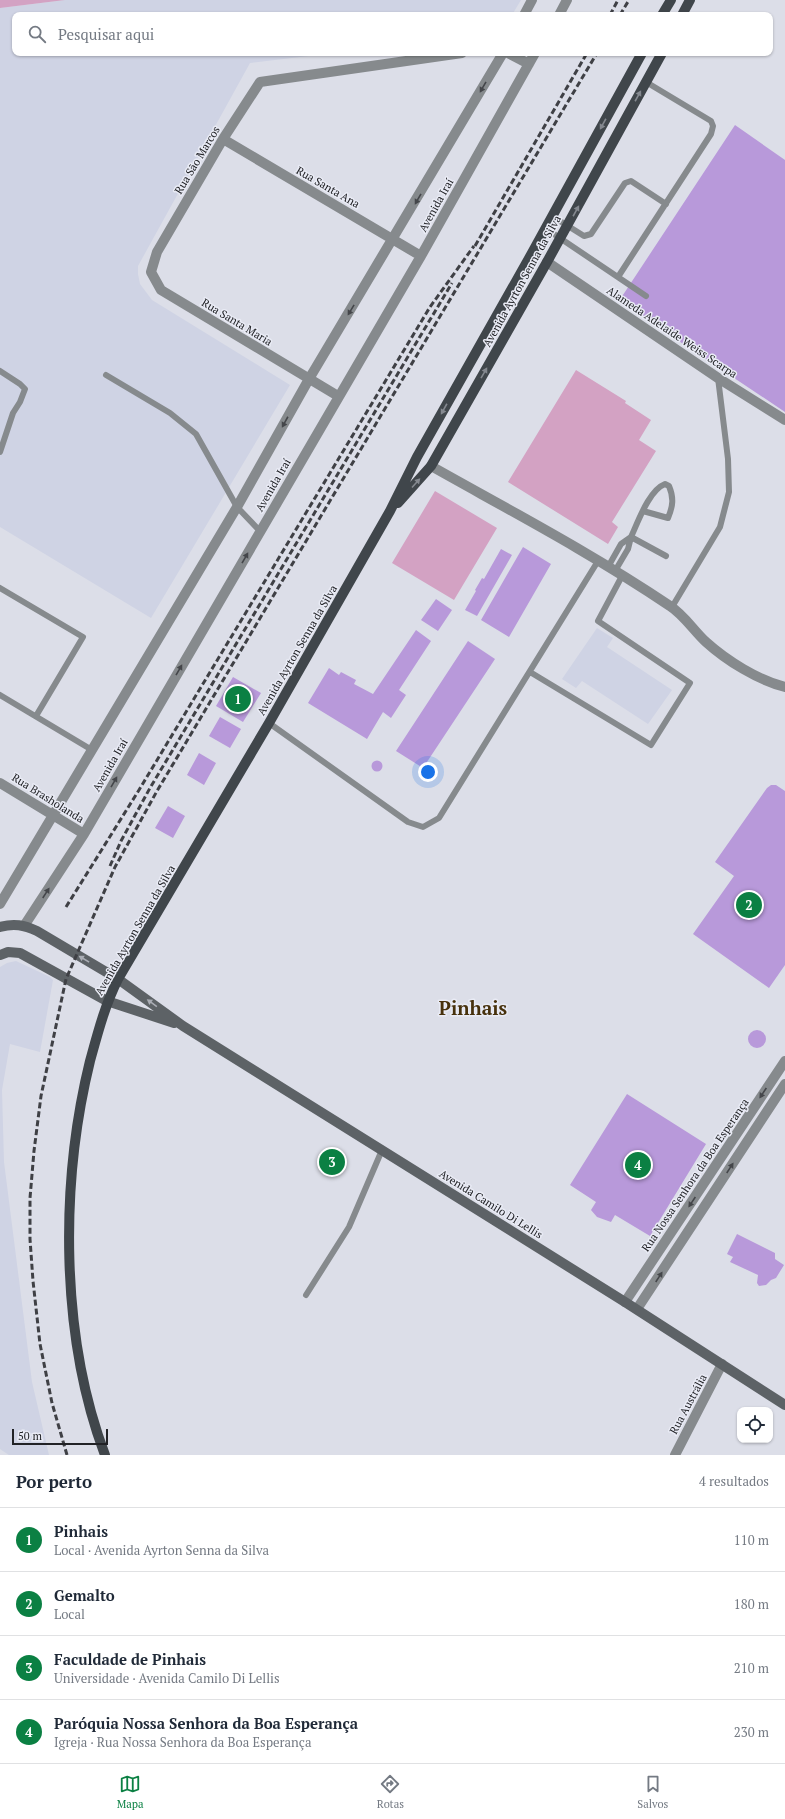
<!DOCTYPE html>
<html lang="pt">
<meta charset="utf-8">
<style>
:root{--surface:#fff;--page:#f2f2f3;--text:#1f2937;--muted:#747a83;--line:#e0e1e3;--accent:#0b8043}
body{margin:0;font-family:"PT Serif",serif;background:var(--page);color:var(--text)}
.controls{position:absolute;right:12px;bottom:12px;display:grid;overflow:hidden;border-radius:8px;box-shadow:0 1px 3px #0004}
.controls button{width:36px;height:36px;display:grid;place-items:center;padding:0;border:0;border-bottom:1px solid var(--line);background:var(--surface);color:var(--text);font:20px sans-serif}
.scale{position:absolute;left:12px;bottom:10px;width:96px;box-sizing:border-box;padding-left:4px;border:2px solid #212226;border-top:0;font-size:11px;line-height:14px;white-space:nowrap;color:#212226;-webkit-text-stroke:3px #e9ebf5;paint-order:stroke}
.you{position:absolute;left:428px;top:772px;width:14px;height:14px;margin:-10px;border:3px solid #fff;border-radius:50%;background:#1a73e8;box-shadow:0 0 0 6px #1a73e833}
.badge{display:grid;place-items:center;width:26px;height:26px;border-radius:50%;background:var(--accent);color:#fff;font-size:13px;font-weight:700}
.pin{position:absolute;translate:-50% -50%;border:2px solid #fff;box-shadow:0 1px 4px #0006}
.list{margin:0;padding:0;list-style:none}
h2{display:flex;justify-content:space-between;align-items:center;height:52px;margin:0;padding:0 16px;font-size:17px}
h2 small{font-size:13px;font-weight:400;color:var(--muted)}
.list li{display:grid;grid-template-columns:26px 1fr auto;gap:12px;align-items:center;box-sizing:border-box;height:64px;padding:0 16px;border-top:1px solid var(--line)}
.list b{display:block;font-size:15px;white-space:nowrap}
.list p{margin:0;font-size:13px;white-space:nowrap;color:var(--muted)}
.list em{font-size:13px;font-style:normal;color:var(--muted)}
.icon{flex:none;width:22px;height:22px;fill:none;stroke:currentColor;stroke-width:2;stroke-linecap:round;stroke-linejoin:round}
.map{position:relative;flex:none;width:785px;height:1455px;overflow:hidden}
.search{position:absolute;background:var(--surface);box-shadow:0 1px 3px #0004;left:12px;right:12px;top:12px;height:44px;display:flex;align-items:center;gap:10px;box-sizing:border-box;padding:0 14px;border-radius:8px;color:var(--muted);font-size:15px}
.sheet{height:308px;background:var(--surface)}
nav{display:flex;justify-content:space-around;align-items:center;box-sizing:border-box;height:56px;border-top:1px solid var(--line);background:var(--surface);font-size:11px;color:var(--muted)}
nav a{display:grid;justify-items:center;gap:2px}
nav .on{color:var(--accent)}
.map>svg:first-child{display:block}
.built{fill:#cfd3e4}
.green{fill:#d3a2c3}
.building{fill:#b899da}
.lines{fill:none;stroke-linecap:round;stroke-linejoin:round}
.service{stroke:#868a8d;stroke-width:6}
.minor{stroke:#868a8d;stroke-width:10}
.tertiary{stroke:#868a8d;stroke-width:10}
.secondary{stroke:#5d6266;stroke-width:10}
.primary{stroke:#40464b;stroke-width:10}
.rail{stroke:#3f4045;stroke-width:3;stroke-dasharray:6 3;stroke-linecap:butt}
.oneway{fill:#44464a}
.oneway2{fill:#84888f}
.oneway3{fill:#aaadb5}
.labels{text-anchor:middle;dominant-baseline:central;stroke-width:3;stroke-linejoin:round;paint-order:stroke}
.street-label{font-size:11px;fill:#212226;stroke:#e9ebf5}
.town-label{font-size:19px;font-weight:bold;fill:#47310c;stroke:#e9ebf5}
</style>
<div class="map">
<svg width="785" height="1455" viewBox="0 0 785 1455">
<rect width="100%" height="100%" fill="#dcdee8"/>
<!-- built -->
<path class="built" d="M65 0H521L512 15H15V53H334L250 63 138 266V274L140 284 152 300 290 385 151 618 0 527V8Z
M597 628 613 638 607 647 672 690 648 724 582 681 576 688 562 679Z
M16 961 50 977 53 980 40 1052 10 1044 2 1090 4 1162 32 1382 49 1455H9L0 1449V967L7 963Z"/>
<!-- green -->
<path class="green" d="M0 0H65L0 8Z
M576 370 626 401 625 403 651 420 639 440 656 451 612 522 618 527 608 544 508 482Z
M435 491 497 528 454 600 392 563Z"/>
<!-- building -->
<path class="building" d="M735 125 785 160V412L619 301Z
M523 547 551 564 509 637 481 620Z
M501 549 512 555 477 616 465 610 476 591 475 590 482 578 484 579Z
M436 599 452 610 438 631 421 620Z
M416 630 431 641 399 690 406 695 391 718 383 712 367 739 308 703 329 668 339 675 341 672 356 680 354 684 373 694Z
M468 641 495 659 423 768 396 751Z
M233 677 261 693 243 722 216 706Z
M220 717 241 729 230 748 209 736Z
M199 753 216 763 204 785 187 775Z
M371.5 766a5.5 5.5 0 1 1 11 0a5.5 5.5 0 1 1-11 0Z
M771 785H776L785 791V965L769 988 693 934 734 876 715 862 767 788Z
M168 806 185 816 173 838 155 828Z
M748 1039a9 9 0 1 1 18 0a9 9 0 1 1-18 0Z
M627 1094 706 1144 650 1236 615 1215 611 1222 597 1217 591 1210 596 1202 570 1185Z
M737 1234 775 1253V1259L784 1265 776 1278 771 1280 766 1285 759 1286 757 1283 758 1275 730 1262 733 1257 727 1254Z"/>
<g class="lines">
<!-- service -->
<path class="service" d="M552 216 584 236 591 234 625 183 631 181 666 204
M545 228 646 296
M618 277 711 134 713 126 711 121 646 82
M0 371 20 384 25 389 20 402 13 413 0 452
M106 375 170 413 196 434 237 507 260 531
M643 511 668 518C673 506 674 498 669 486L665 484C649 490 638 522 631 537L666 556
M608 567 621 544 631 537 628 549 615 571
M0 588 83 637 36 716
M672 607 720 527 729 492 728 459 718 378
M530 672 651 745 690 683 598 621 622 576
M0 695 92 750
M269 723 408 822 423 827 439 818 598 561
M306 1295 349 1227 382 1150"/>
<!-- minor -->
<path class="minor" d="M524 15 532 0
M559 15 567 0
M508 53 529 64
M223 139 421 256
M547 262 718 378 785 420
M338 396 161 290 151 272 157 252 223 139 260 82 462 53
M431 466C511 511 593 554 670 606 684 615 694 631 706 642 727 661 758 680 785 687
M0 783 84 834
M0 904 237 507 309 379 503 53
M24 926 84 834 421 256 535 53
M675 1455 722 1364"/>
<!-- tertiary -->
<path class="tertiary" d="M625 1302 785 1061
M637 1309 785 1084"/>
<!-- secondary -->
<path class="secondary" d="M0 927C14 923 24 925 37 931L118 979 183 1026 625 1302 785 1405
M0 955 8 952 20 953 107 1001 174 1023"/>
<!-- primary -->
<path class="primary" d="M662 15 671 0
M682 15 690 0
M398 503 431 466 547 262 662 53
M105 1455C60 1336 60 1183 90 1061 98 1032 105 1005 118 979L269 723 390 511 417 457 532 253 642 53"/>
<!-- rail -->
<path class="rail" d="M610 15 618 0
M620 15 629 0
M475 246 587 53
M110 866 121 841 150 788 452 283
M66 907 139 790 430 307 474 246
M67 1455 52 1403 40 1344 33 1281 30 1239V1198L34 1151 41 1096 66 979 115 867 157 791 597 53"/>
</g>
<!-- one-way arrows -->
<defs><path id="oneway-solid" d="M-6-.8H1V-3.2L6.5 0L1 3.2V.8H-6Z"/></defs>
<g class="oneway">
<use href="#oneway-solid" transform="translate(483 87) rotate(120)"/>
<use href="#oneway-solid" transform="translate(418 199) rotate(120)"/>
<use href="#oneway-solid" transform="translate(351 310) rotate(121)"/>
<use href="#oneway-solid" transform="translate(285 422) rotate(119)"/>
<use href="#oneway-solid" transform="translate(245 558) rotate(-60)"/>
<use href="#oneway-solid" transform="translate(179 670) rotate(-60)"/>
<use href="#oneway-solid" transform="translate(114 782) rotate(-60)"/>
<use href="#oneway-solid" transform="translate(46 893) rotate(-57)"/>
<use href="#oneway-solid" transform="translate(763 1093) rotate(124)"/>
<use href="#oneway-solid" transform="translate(730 1168) rotate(-57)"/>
<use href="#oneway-solid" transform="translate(692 1202) rotate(124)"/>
<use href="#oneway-solid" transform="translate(659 1277) rotate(-57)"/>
</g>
<g class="oneway2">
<use href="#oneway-solid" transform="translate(638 96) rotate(-61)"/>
<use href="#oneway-solid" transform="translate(603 124) rotate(119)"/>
<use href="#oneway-solid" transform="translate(576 211) rotate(-61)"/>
<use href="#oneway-solid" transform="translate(484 373) rotate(-60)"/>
<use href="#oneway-solid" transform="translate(444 409) rotate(119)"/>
<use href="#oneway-solid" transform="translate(416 483) rotate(-48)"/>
</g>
<g class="oneway3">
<use href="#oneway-solid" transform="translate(84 959) rotate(-149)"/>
<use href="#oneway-solid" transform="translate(152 1003) rotate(-144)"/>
</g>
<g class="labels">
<!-- street labels -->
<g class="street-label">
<text transform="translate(197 160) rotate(-59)">Rua São Marcos</text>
<text transform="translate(328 187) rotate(30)">Rua Santa Ana</text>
<text transform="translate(436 205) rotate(-61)">Avenida Iraí</text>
<text transform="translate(522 281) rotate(-61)">Avenida Ayrton Senna da Silva</text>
<text transform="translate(237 322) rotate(31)">Rua Santa Maria</text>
<text transform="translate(672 332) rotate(34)">Alameda Adelaide Weiss Scarpa</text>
<text transform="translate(273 485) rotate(-60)">Avenida Iraí</text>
<text transform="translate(297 650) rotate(-60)">Avenida Ayrton Senna da Silva</text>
<text transform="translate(110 765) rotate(-60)">Avenida Iraí</text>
<text transform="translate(48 798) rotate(32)">Rua Brasholanda</text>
<text transform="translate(135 930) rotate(-60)">Avenida Ayrton Senna da Silva</text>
<text transform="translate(695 1175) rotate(-56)">Rua Nossa Senhora da Boa Esperança</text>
<text transform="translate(491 1204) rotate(32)">Avenida Camilo Di Lellis</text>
<text transform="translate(688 1404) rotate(-62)">Rua Austrália</text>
</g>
<!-- town labels -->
<g class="town-label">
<text x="473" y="1007">Pinhais</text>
</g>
</g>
</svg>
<div class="controls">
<button><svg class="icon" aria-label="locate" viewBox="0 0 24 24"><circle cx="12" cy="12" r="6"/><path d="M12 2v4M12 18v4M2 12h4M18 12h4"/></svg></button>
</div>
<div class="scale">50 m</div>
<div class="you"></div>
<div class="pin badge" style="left:238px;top:699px">1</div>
<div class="pin badge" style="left:749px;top:905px">2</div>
<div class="pin badge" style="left:332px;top:1162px">3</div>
<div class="pin badge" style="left:638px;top:1165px">4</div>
<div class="search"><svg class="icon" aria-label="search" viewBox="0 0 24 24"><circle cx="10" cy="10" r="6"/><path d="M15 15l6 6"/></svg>Pesquisar aqui</div>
</div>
<section class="sheet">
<h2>Por perto<small>4 resultados</small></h2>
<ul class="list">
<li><span class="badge">1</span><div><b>Pinhais</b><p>Local · Avenida Ayrton Senna da Silva</p></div><em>110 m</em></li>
<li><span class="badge">2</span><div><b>Gemalto</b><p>Local</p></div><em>180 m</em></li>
<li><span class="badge">3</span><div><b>Faculdade de Pinhais</b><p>Universidade · Avenida Camilo Di Lellis</p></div><em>210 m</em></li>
<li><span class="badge">4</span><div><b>Paróquia Nossa Senhora da Boa Esperança</b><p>Igreja · Rua Nossa Senhora da Boa Esperança</p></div><em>230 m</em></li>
</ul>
</section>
<nav>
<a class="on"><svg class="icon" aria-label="map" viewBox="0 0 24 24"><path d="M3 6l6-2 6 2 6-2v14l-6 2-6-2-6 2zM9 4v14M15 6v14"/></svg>Mapa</a>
<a><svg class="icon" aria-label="directions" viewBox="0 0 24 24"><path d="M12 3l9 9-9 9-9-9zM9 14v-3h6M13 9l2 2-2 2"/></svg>Rotas</a>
<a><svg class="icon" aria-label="saved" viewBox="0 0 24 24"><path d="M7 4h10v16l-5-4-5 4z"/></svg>Salvos</a>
</nav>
